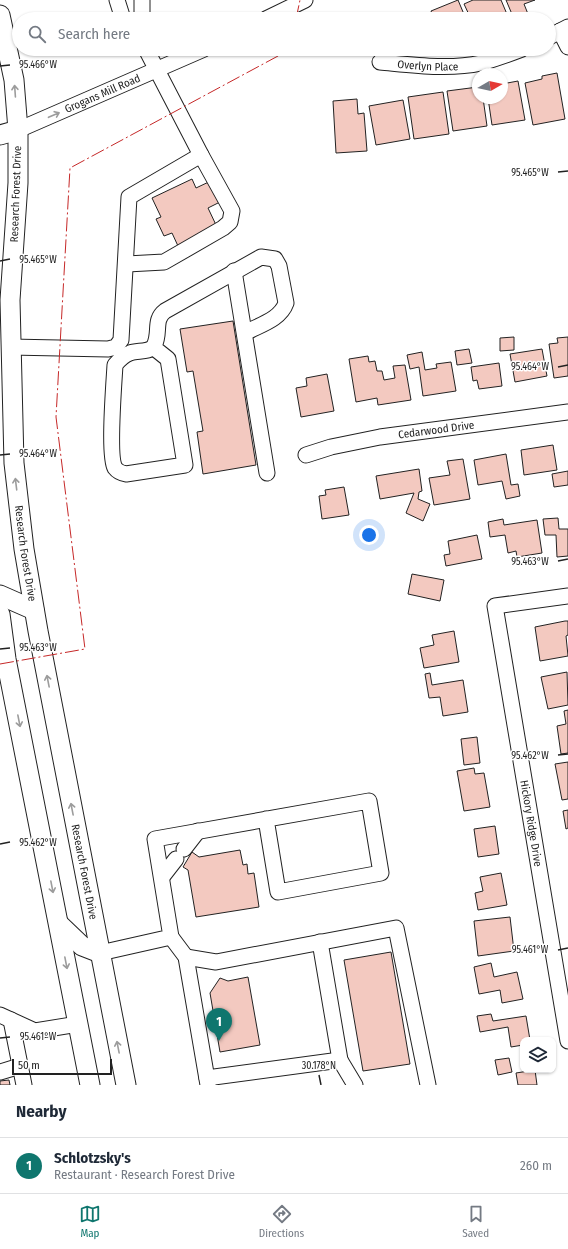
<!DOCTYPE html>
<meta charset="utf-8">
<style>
:root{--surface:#fff;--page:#f6f6f7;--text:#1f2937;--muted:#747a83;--line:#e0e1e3;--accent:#0f766e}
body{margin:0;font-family:"Fira Sans Condensed",sans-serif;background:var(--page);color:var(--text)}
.controls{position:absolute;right:12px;bottom:12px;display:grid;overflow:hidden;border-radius:8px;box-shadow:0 1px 3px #0004}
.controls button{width:36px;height:36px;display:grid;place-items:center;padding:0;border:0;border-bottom:1px solid var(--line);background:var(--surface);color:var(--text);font:20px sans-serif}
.compass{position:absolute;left:472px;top:68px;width:36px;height:36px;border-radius:50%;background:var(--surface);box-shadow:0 1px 3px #0004;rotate:81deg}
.scale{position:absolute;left:12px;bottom:10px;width:100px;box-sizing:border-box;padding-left:4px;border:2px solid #222;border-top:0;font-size:11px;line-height:14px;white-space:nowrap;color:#222;-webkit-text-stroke:3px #fff;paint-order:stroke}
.you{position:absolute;left:369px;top:535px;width:14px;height:14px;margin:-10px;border:3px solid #fff;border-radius:50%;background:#1a73e8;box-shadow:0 0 0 6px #1a73e833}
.badge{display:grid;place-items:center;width:26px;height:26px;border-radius:50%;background:var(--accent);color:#fff;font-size:13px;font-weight:700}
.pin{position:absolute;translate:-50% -33px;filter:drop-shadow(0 1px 2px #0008)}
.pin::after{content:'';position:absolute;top:21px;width:14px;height:12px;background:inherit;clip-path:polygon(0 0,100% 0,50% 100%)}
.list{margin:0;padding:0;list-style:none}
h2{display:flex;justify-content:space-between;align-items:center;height:52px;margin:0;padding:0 16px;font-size:17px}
h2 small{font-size:13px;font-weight:400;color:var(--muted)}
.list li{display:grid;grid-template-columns:26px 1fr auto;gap:12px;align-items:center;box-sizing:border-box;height:56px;padding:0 16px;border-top:1px solid var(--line)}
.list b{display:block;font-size:15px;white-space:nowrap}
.list p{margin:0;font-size:13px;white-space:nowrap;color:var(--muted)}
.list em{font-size:13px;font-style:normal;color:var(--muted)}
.icon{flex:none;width:22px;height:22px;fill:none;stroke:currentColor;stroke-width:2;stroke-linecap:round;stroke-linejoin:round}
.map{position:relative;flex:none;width:568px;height:1085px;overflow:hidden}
.search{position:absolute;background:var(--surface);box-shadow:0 1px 3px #0004;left:12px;right:12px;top:12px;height:44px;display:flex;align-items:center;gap:10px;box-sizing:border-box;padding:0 14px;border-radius:22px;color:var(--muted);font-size:15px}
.sheet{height:108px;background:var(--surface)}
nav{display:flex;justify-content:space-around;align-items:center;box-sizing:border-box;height:56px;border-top:1px solid var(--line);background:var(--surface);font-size:11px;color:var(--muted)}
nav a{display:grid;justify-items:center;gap:2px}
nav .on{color:var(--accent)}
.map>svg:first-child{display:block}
.building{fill:#f3c9c0;stroke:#222}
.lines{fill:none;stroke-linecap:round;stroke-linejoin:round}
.minor-casing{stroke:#222;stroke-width:17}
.major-casing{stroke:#222;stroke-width:21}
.minor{stroke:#fff;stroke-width:15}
.major{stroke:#fff;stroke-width:19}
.power{stroke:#c62828;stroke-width:1;stroke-dasharray:14 3 2 3;stroke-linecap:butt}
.oneway{stroke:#9c9c9c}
.ticks{fill:none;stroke:#222;stroke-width:1.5}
.labels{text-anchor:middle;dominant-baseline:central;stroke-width:3;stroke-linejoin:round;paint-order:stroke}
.street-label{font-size:11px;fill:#222;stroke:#fff}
.ticks-label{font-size:10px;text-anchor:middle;fill:#222;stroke:#fff;stroke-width:3;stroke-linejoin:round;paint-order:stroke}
</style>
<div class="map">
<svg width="568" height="1085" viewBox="0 0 568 1085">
<rect width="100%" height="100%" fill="#fff"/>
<!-- building -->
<path class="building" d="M458 0 466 19H434L431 11Z
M473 0H501L509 19H471L464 4Z
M506 0H535L524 4 530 19H514Z
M557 73 565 119 533 125 525 83 542 79V76Z
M518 81 525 120 492 125 488 98H502V84Z
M478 87V98H483L487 126 453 131 447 91Z
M443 92 449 134 414 139 408 97Z
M357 99 358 114 364 113 367 151 336 153 333 101Z
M403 100 410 139 376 145 369 106Z
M192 179 196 188 215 179 224 200 208 208 217 227 178 246 172 233 164 236 156 219 161 217 152 198Z
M233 321 256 465 203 474 197 432 203 431 193 371 187 372 180 329Z
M514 337V350L500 351V338Z
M568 337V376L554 378 549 344 558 343 557 338Z
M469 349 472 363 457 365 455 351Z
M542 349 547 376 515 382 510 354Z
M422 352 425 370 437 368 436 364 451 362 456 391 423 396 419 367 410 369 407 355Z
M368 356 369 362 375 361 377 371H382L384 380 395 378 393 366 405 365 411 400 378 405 377 398 356 402 349 359Z
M499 363 502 386 479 389 477 380 473 381 471 367Z
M327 374 334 411 301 417 296 388 307 386 306 378Z
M553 445 557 470 524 475 521 450Z
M506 454 511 485 518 484 520 496 506 499 502 481 478 485 474 460Z
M463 459 470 499 434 505 429 478 450 475 447 461Z
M419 469 422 491 419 492 418 499 430 504 423 521 406 513 414 493 380 499 376 476Z
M568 471V485L554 487 552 474Z
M344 487 349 515 322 519 319 496 326 495 325 490Z
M558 518 559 529H568V556L557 557 556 535H545L543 519Z
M503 519 504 525 537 520 542 553 517 557 516 551 508 553 505 535 490 537 488 522Z
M477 535 482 559 446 566 444 555 450 554 448 541Z
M412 574 444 580 440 601 408 594Z
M565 621H568V635L566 636 568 656 540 661 535 627Z
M454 631 459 662 424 668 420 648 434 645 432 635Z
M567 672 568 705 548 709 541 677Z
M430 673 432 685 463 680 468 712 443 716 440 697 429 698 425 674Z
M568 710V753L561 754 557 726 566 724 564 711Z
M477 737 480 763 464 765 461 739Z
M568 762V799L562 800 555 764Z
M474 768 475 774 484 773 490 807 464 811 457 771Z
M568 810V828L566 829 563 811Z
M495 826 499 854 478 857 474 829Z
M240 850 243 865 247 864 248 874 254 873 259 907 196 917 188 870 183 867 192 852 199 857Z
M501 873 507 905 478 910 475 893 483 891 480 877Z
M510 917 514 951 478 956 474 921Z
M391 952 410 1064 363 1071 344 960Z
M491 963 494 977 517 972 523 999 502 1003 500 990 479 994 474 967Z
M248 977 260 1045 220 1052 210 993 220 978 228 981Z
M491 1014 493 1021 526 1016 530 1040H523V1045L511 1047 508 1027 480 1032 477 1016Z
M509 1058 512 1072 498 1075 495 1060Z
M535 1070 537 1085H518L516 1073Z
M9 1080 10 1085H0V1081Z"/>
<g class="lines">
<defs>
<g id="minor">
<path d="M117 0 123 19"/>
<path d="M142 19V0"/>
<path d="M266 19 305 0"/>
<path d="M560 31 568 47"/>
<path d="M549 37 568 27"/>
<path id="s1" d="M380 62C413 65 449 70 481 63 495 59 509 54 522 49"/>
<path id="s2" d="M18 130 204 49"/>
<path d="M127 264 164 262 223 228 230 222 232 211 201 155"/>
<path d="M234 271 267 473"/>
<path d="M10 347 108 349 116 347 121 340 129 197 201 155 146 49"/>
<path d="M153 347 168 359 185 465 126 474C121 473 118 472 115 468 108 456 114 383 115 365 119 360 124 355 130 353 137 350 149 353 154 346 161 333 153 320 165 311L261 257 275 259 279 266 286 303C280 320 259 325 245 333"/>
<path id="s3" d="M306 455 331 447 380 437 568 412"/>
<path id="s4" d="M568 596 495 606 568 1041"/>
<path d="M184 849 198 831"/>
<path d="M162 877 176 859"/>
<path d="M171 937 186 957 208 1085"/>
<path d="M320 942 340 1060"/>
<path d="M100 953 171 937 155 839 369 801 381 873 278 892 266 819"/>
<path d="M186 957 216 962 396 928 428 1085"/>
<path d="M0 1015 35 1031 78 1024"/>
<path d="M11 1020 24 1085"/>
<path d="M0 1072 20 1066"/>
<path d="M207 1078 340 1060 355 1085"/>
</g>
<g id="major">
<path id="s5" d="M0 15 14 80 18 130V183L10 300 14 463 24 549 38 631 126 1085"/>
<path d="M0 135 18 130"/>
<path d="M0 595 34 610"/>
<path d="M0 614 6 659 90 1085"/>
<path d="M59 924 82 946 100 953"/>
</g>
</defs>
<!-- minor casing -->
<use href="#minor" class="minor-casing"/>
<!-- major casing -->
<use href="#major" class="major-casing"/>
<!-- minor -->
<use href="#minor" class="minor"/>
<!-- major -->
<use href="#major" class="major"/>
<!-- power -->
<path class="power" d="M296 19 300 0
M0 664 85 649 56 417 70 168 291 49"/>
</g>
<!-- one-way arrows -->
<defs><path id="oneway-shaft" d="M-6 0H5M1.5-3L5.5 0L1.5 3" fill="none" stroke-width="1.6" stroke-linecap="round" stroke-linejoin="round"/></defs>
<g class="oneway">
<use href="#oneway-shaft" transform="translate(15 91) rotate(-94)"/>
<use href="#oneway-shaft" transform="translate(54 115) rotate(-23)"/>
<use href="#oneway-shaft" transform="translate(16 484) rotate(-97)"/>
<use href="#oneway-shaft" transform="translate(48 681) rotate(-101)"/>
<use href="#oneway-shaft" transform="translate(19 721) rotate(79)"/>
<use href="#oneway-shaft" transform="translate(72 809) rotate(-101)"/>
<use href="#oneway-shaft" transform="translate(52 887) rotate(79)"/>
<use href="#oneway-shaft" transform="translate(66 963) rotate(79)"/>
<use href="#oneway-shaft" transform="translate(118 1047) rotate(-101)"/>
</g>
<!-- ticks -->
<path class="ticks" d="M0 66 10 65M558 172 568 171M0 261 10 259M558 367 568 365M0 455 10 454M558 561 568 559M0 649 10 648M558 755 568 754M0 844 10 842M558 950 568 948M0 1038 10 1037M319 1075 321 1085"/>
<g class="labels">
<!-- street labels -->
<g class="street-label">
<text stroke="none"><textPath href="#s1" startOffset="48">Overlyn Place</textPath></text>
<text stroke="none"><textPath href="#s2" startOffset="92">Grogans Mill Road</textPath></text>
<text transform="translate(16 194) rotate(-88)">Research Forest Drive</text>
<text stroke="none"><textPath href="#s3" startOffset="133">Cedarwood Drive</textPath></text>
<text stroke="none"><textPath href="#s5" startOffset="541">Research Forest Drive</textPath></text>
<text stroke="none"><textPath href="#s4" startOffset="294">Hickory Ridge Drive</textPath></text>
<text stroke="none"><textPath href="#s5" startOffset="865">Research Forest Drive</textPath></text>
</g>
</g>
<g class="ticks-label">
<text x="38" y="68">95.466°W</text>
<text x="530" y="176">95.465°W</text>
<text x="38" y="263">95.465°W</text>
<text x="530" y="370">95.464°W</text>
<text x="38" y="457">95.464°W</text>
<text x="530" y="565">95.463°W</text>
<text x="38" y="651">95.463°W</text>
<text x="530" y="759">95.462°W</text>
<text x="38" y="846">95.462°W</text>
<text x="530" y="953">95.461°W</text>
<text x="38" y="1040">95.461°W</text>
<text x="319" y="1069">30.178°N</text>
</g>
</svg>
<div class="controls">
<button><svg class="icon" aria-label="layers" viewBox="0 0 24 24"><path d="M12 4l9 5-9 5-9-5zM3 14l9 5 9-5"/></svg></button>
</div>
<svg class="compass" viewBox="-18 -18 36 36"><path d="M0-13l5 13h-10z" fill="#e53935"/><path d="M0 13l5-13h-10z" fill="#747a83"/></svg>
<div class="scale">50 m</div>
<div class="you"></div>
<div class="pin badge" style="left:219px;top:1041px">1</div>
<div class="search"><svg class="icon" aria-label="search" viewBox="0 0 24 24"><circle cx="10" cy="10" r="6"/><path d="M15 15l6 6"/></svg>Search here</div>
</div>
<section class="sheet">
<h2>Nearby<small></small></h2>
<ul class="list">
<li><span class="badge">1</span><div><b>Schlotzsky's</b><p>Restaurant · Research Forest Drive</p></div><em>260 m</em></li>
</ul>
</section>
<nav>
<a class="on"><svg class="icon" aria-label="map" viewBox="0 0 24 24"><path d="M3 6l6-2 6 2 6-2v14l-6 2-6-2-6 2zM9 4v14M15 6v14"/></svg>Map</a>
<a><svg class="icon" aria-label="directions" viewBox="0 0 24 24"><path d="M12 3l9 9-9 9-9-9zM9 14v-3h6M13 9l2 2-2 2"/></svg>Directions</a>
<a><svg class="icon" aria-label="saved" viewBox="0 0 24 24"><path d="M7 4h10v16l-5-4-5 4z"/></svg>Saved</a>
</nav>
